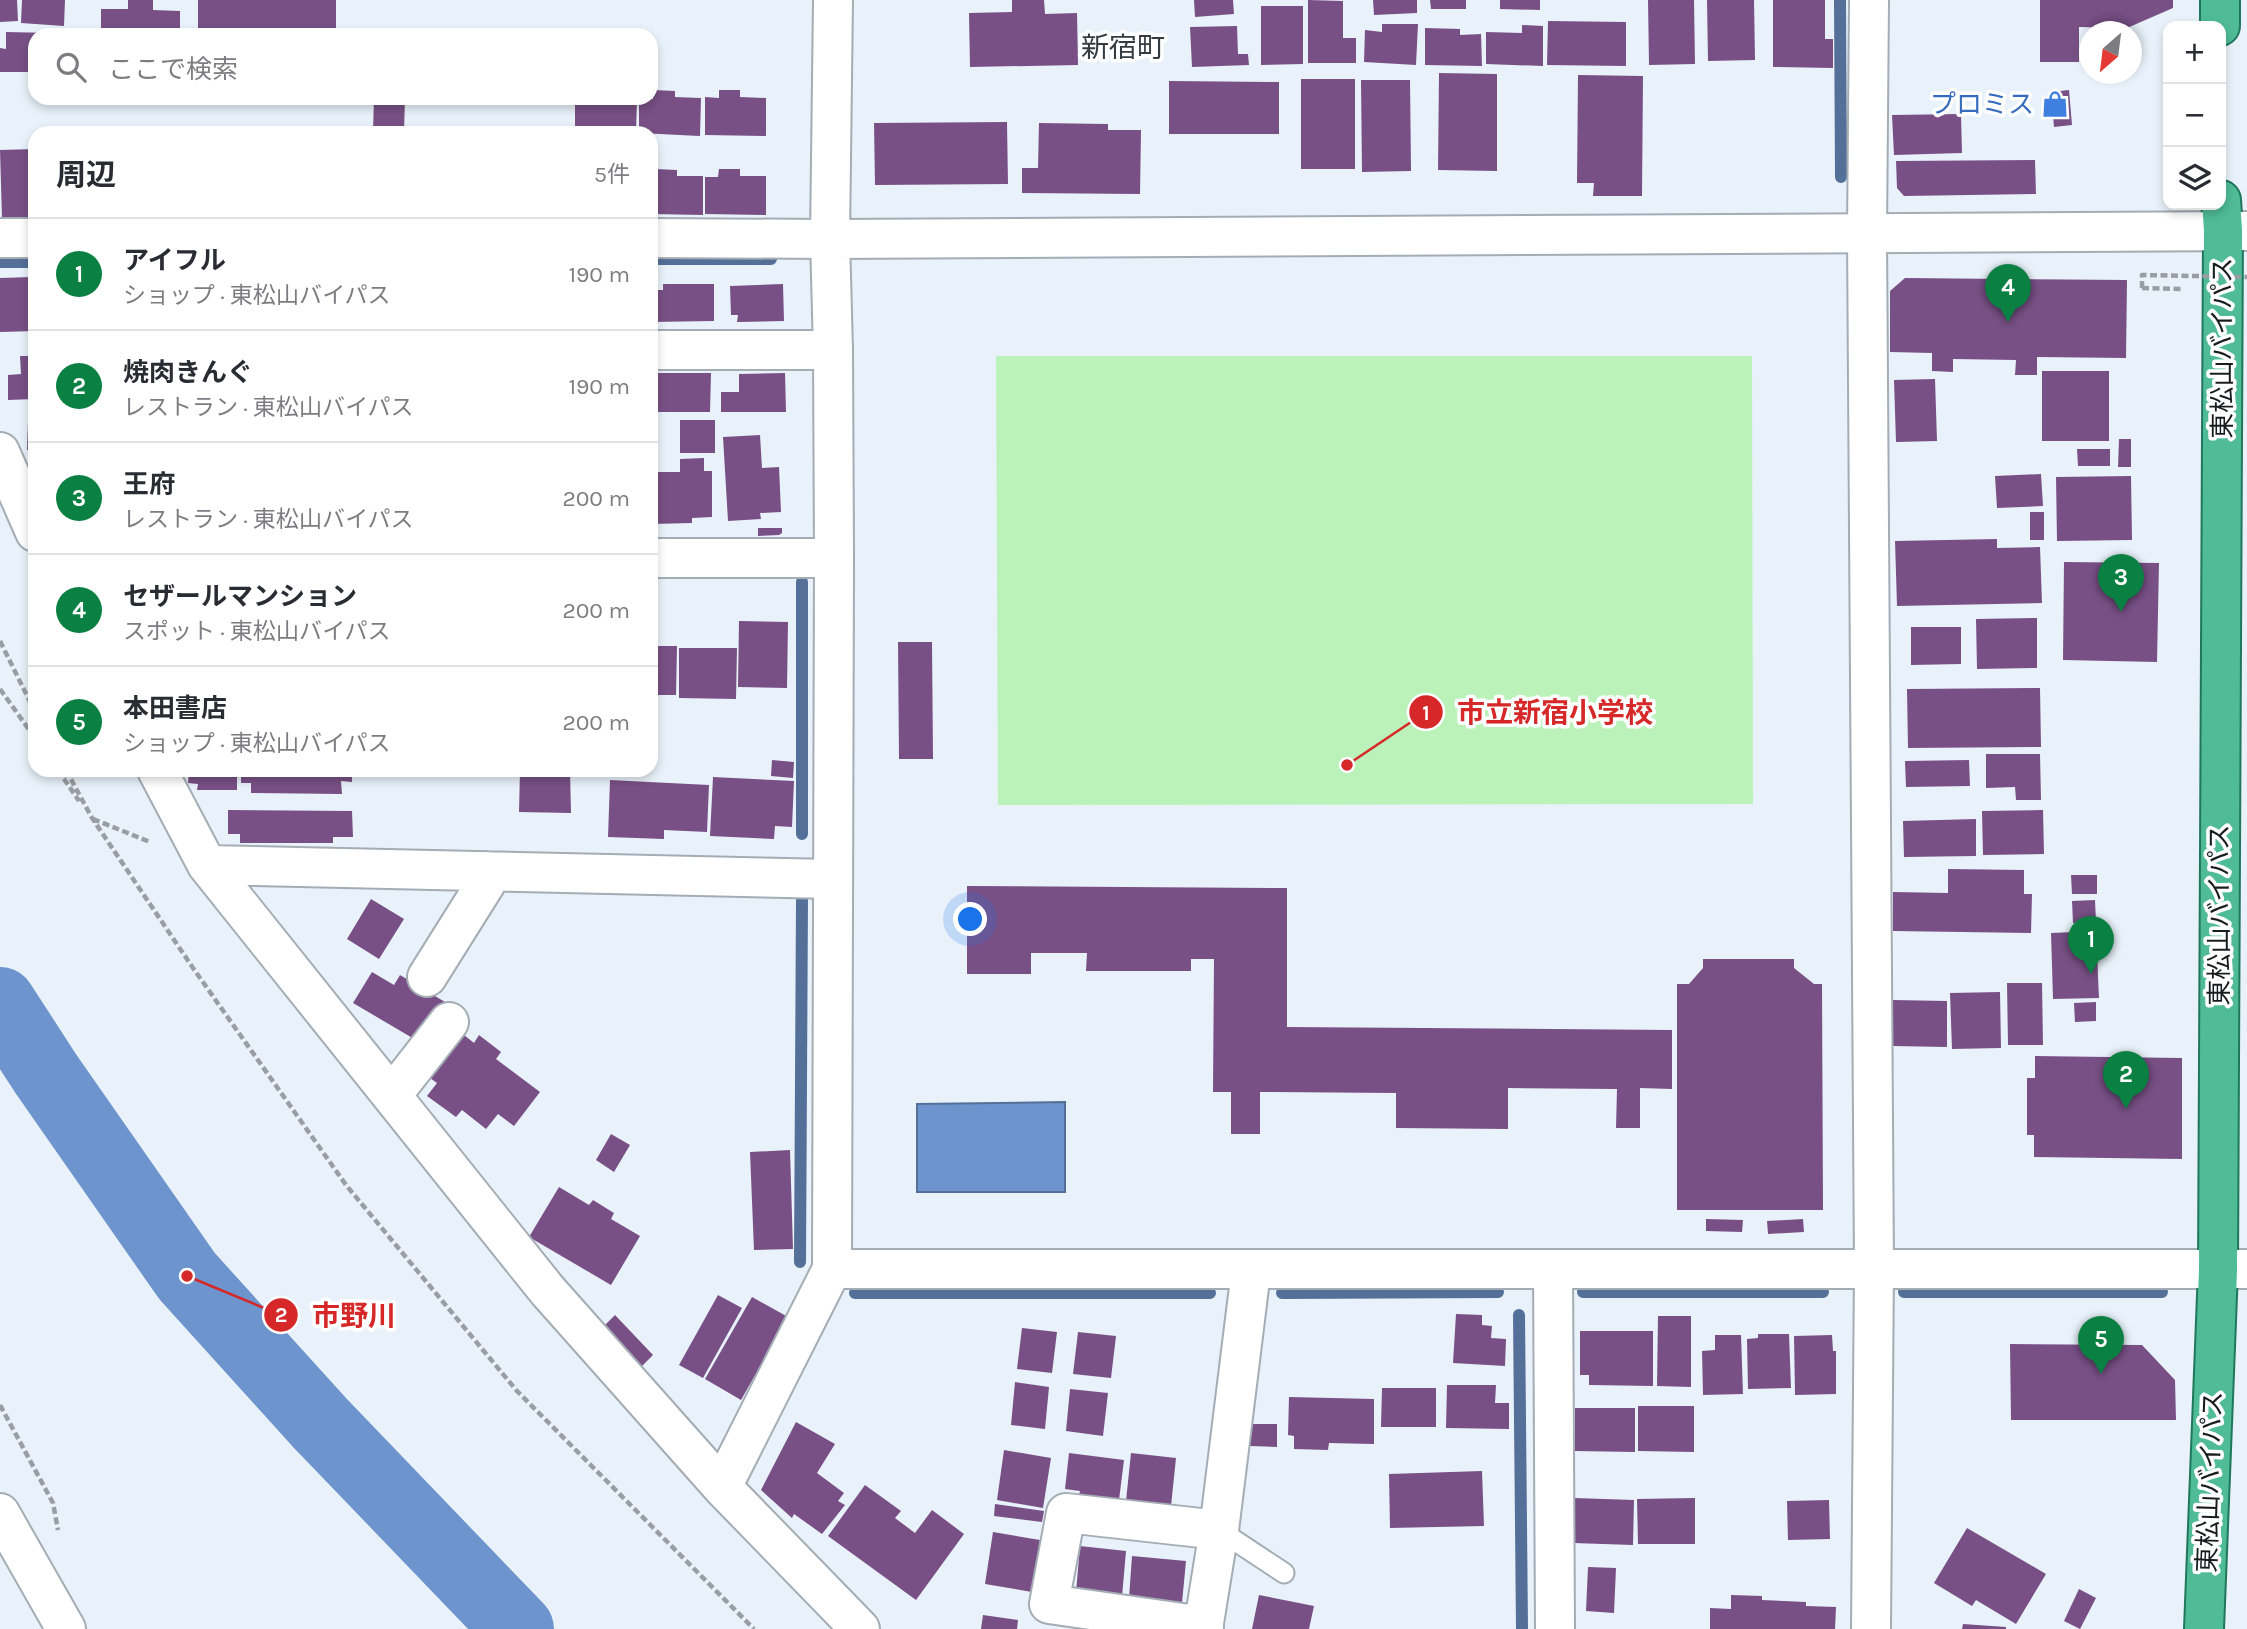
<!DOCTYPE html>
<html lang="ja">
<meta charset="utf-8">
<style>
:root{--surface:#fff;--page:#f2f2f3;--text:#2b2b33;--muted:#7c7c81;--line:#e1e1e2;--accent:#0b8043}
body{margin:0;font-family:Karla,"Noto Sans JP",sans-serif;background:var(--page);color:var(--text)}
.controls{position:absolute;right:21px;top:21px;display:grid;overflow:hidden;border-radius:14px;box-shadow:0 4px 10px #0003}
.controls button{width:63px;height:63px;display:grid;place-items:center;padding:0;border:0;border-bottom:2px solid var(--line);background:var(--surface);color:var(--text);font:35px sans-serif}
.compass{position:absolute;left:2079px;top:21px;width:63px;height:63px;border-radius:50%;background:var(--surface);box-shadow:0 4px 10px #0003;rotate:208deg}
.you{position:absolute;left:971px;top:920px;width:24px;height:24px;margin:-18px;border:5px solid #fff;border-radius:50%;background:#1a73e8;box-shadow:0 0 0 10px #1a73e833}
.badge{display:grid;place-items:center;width:46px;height:46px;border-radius:50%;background:var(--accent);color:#fff;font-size:23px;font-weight:700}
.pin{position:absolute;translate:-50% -58px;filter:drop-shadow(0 2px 4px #0008)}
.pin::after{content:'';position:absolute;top:37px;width:24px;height:21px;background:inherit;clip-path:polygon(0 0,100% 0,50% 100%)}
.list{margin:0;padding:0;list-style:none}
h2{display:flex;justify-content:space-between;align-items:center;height:91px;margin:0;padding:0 28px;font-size:30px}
h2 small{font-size:23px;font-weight:400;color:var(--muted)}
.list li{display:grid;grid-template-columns:46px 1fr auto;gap:21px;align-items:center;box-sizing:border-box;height:112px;padding:0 28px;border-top:2px solid var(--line)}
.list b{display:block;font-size:26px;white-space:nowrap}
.list p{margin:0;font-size:23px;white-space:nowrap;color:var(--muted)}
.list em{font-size:23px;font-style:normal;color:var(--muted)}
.icon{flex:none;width:38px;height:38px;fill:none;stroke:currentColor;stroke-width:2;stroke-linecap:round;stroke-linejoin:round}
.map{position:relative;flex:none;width:2247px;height:1629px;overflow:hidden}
.search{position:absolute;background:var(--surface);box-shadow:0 4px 10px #0003;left:28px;top:28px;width:630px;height:77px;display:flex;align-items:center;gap:18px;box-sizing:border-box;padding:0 24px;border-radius:21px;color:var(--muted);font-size:26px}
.panel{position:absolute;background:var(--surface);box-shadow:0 4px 10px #0003;left:28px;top:126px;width:630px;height:651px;border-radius:21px}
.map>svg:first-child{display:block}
.green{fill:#bbf2ba}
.water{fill:#6d94cc;stroke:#547098;stroke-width:2}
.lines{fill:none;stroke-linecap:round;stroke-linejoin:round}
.stream{stroke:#547098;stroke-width:12}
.river{stroke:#6d94cc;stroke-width:72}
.building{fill:#785085}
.service-casing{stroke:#a4acb4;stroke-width:23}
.minor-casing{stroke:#a4acb4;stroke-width:42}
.tertiary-casing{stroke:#a4acb4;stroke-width:42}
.trunk-casing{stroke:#20785c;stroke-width:42}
.path{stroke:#979ea4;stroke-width:4.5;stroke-dasharray:7 3.5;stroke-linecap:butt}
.service{stroke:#fff;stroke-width:19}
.minor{stroke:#fff;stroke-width:38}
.tertiary{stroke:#fff;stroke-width:38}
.trunk{stroke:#4fbb97;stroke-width:38}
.path-bridge{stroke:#979ea4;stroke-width:4.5;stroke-dasharray:7 3.5;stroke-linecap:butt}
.labels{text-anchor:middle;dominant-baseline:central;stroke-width:7;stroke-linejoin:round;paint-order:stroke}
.shop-label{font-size:26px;fill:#366cbe;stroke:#fff;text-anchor:end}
.street-label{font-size:26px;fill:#191c1f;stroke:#fff}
.neighbourhood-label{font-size:28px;fill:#343b41;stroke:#fff}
.leader{fill:none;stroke:#d62828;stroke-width:2.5}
.callout-dot{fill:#d62828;stroke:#fff;stroke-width:2.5}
.mark-label{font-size:21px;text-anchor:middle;font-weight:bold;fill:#fff}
.callout-label{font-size:28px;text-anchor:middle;font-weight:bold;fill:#d62828;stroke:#fff;stroke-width:7;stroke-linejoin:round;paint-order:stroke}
</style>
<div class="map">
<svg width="2247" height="1629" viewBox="0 0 2247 1629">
<rect width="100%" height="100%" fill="#e9f2fa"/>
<!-- green -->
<path class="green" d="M996 356H1752L1753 804 998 805Z"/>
<!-- water -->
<path class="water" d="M1065 1102V1192H917V1104Z"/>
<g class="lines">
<!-- stream -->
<path class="stream" d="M1840 0 1841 177
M651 259H771
M0 262H35
M802 582V834
M800 1262 802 899
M1583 1292H1823
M1904 1292H2162
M855 1293H1210
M1282 1293 1498 1292
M1519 1315 1522 1629"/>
<!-- river -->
<path class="river" d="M0 1003 46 1074 187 1276 320 1423 518 1629"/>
</g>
<!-- building -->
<path class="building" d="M0 0H17L18 21 0 22Z
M22 0H65L64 26 21 23Z
M128 0H153V10L180 11V35H101V9H128Z
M198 0H336V35H198Z
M1012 0H1044L1045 14 1077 13 1078 65 970 67 969 13 1012 12Z
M1194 0H1233L1234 14 1195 17Z
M1308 0 1343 1V38H1356V63H1308Z
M1373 0H1417V13L1374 15Z
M1430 0H1466V9H1431Z
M1500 0H1540V10L1500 9Z
M1648 0H1694L1695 64 1649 65Z
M1707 0H1754L1755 60 1708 61Z
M1773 0H1825V39H1833V68L1773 67Z
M2040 0H2173V8L2127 28 2079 27V62H2040Z
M1261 6H1303V64L1261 65Z
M1548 21 1626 22V66L1547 65Z
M1382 24H1418L1416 65 1364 62 1365 30 1382 32Z
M1522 25 1543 26V66L1486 64V32L1522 33Z
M1237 26 1238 54H1248L1249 65 1192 67 1190 27Z
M1425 28 1460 29V35L1481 34 1482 66 1425 65Z
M6 32 53 33V35H35V72H0V48L6 49Z
M1439 73 1497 74V171L1438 170Z
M1578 75 1643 76 1642 196H1593L1594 183H1577Z
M1301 79H1355V169H1301Z
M1361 80H1410L1411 171 1362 172Z
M1169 81 1279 82V134H1169Z
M653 90 675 91V97L701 98 700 136 639 133V98L653 99Z
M719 90H740V97L766 98V136L705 135V97L719 98Z
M2069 90 2072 125 2054 127 2051 92Z
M374 98H405L404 132 373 131Z
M575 98H637L636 133H575Z
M1961 114 1962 153 1894 155 1892 115Z
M1007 122 1008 184 875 185 874 123Z
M1039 123 1108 124V130H1141L1140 194 1022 193V168H1038Z
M35 149V218H2L0 150Z
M2035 160 2036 194 1904 196 1897 188 1896 161Z
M655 169 677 170V176H703V215L651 214V177H655Z
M719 169H740V176H766V215L705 214V177H718Z
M32 277V287H35V331L0 332V278Z
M1905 278 2127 280 2126 358 2037 357V375H2015L2016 360 1953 359V372L1932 371V353L1890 352V291Z
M663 284H714V321L651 322V290H663Z
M783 284 784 321 737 322 738 315H731L730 286Z
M20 356H35V399L8 400V375L21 374Z
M2042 371H2109V441H2042Z
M654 373H711L710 412H651Z
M785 373 786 412H721V392H739V374Z
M1935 379 1937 441 1896 442 1894 380Z
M680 420H715V453H680Z
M28 422 35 423V460H30L31 450H27Z
M760 435 762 468 779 467 781 512 760 513 761 519 728 521 723 437Z
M2119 439H2131V467H2118Z
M2077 449H2110V466H2078Z
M704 458V471H712V517L692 518V523L653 524V472H680V459Z
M2041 474 2043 506 1997 508 1995 476Z
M2131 476 2132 540 2057 541 2056 477Z
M2030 512H2044V540H2030Z
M758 528H782V533L779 535 758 536Z
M1997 539V548L2040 547 2042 603 1897 606 1895 541Z
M2064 562 2159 563 2157 662 2063 660Z
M2037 618V668L1977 669 1976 619Z
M739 621 788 622 787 688 738 687Z
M1911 627H1961V664L1911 665Z
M898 642H932L933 759H899Z
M651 646H677L676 695H651Z
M679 648H737L736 699 679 698Z
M2040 688 2041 747 1908 748 1907 689Z
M1986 754H2040L2041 800H2016L2015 787 1986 788Z
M772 760 794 762 793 778 771 776Z
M1969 760 1970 786 1906 787 1905 761Z
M189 770H237V790H197L198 784 188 783Z
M241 770H352V782L341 781 342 794 251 793V783H241Z
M520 770H570L571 813 519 812Z
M713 777 794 781 792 827 775 826 774 839 710 836Z
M610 780 709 785 707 832 664 830V839L608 837Z
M228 810 352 811 353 837H333V843H240V834H228Z
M2043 810 2044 854 1983 855 1982 811Z
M1976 819V856L1904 857 1903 821Z
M1948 869 2024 870V894H2032L2031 933 1893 931V892L1948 893Z
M2071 875H2097V894H2072Z
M967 886 1287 888V1027L1672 1030V1089L1640 1088V1128H1616L1617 1089 1508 1088V1129L1396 1128V1093L1260 1092V1134H1231V1092H1213L1214 959H1191V971H1086L1087 953H1031V974H967Z
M371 899 404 919 379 959 347 939Z
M2095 900 2096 922 2073 923 2072 901Z
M2096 931 2099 998 2053 999 2051 933Z
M1703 959H1794V968L1814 984H1822L1823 1210H1677V984H1689L1703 968Z
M372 972 394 985 400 975 445 1002 421 1043 353 1003Z
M2007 983H2042L2043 1045H2008Z
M2000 992 2001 1048 1952 1049 1950 993Z
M1893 1000 1947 1001V1047L1893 1046Z
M2096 1002V1021L2075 1022 2074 1003Z
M454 1027 474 1043 479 1035 501 1052 496 1059 540 1092 514 1126 498 1114 486 1129 462 1110 456 1117 427 1096 437 1083 427 1076Z
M2035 1056 2182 1058V1159L2034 1157V1135H2027V1078H2035Z
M611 1134 630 1145 614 1172 596 1160Z
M790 1150 793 1249 754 1250 750 1152Z
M559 1187 589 1205 593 1200 614 1213 611 1219 640 1236 611 1285 529 1237Z
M1706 1219 1743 1220 1742 1232 1706 1231Z
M1803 1219 1804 1232 1768 1234 1767 1221Z
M718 1295 742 1308 703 1378 679 1365Z
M752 1297 788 1317 741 1400 705 1379Z
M1456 1314 1482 1315V1325L1492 1326 1491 1338 1506 1339 1505 1366 1453 1363Z
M615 1315 653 1355 639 1369 600 1330Z
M1658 1316H1691V1387L1657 1386Z
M1022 1328 1057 1332 1052 1373 1017 1369Z
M1580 1331H1653V1386L1589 1385V1375H1580Z
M1078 1332 1116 1336 1111 1378 1073 1374Z
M1758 1334H1789L1791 1388 1748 1389 1747 1339 1758 1338Z
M1715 1335H1741L1743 1394 1703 1395 1702 1351 1715 1350Z
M1832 1335 1833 1351H1836V1394L1795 1395 1794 1336Z
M2010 1344 2142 1345 2175 1380 2176 1420H2011Z
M1015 1382 1049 1387 1045 1429 1011 1425Z
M1447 1385H1496L1495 1403H1509V1429L1446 1428Z
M1382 1388H1436V1427H1381Z
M1070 1389 1108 1393 1103 1436 1066 1431Z
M1289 1397 1374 1399V1444L1329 1443 1328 1450 1294 1449V1436L1288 1435Z
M1638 1406H1694V1452L1638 1451Z
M1575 1408H1635V1452L1575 1451Z
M796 1422 835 1444 817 1473 844 1493 838 1501 845 1505 822 1534 794 1514 792 1518 761 1490Z
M1250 1424H1277V1447L1250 1446Z
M1004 1450 1051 1458 1043 1508 997 1500Z
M1069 1453 1124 1460 1119 1500 1079 1495 1080 1491 1065 1489Z
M1131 1453 1176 1458 1171 1506 1126 1501Z
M1482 1471 1484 1526 1390 1528 1389 1474Z
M865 1485 901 1511 895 1518 915 1533 932 1510 964 1534 916 1600 828 1536Z
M1574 1498 1634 1500 1633 1545 1573 1543Z
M1695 1498V1544H1638L1637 1499Z
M1829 1500 1830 1539 1788 1540 1787 1501Z
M995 1504 1044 1511 1042 1522 994 1516Z
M1967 1528 2046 1574 2016 1624 1976 1600 1972 1606 1934 1583Z
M993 1532 1040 1540 1032 1592 985 1584Z
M1080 1546 1126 1551 1122 1597 1076 1592Z
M1132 1556 1186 1561 1182 1603 1129 1598Z
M1588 1567 1616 1568 1614 1613 1586 1611Z
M2079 1589 2096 1598 2080 1629 2064 1621Z
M1259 1595 1314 1606 1309 1629H1252Z
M1731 1595 1762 1596V1600L1806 1602V1606L1836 1607 1835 1629H1710V1608L1731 1609Z
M983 1615 1018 1620 1017 1629H981Z
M1963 1624 2006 1627V1629H1962Z"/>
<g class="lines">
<defs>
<path id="service" d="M1219 1530 1284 1573"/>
<path id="minor" d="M1869 0 1867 234 1874 1268 1871 1629
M0 238H35
M651 238 830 239
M651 350H833
M0 452 35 532
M651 558H834
M157 770 207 865 547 1290 722 1487 860 1629
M207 865 832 879
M427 977 486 883V871
M392 1095 449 1022
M1553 1270 1555 1629
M722 1487 832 1269H2247
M1204 1626 1049 1604 1066 1513 1219 1530
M1203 1629 1219 1530 1251 1271"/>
<path id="tertiary" d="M830 239 2247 231
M832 1269 834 558 833 350 830 239 833 0
M0 1513 66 1629"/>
<path id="trunk" d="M2220 0V26
M2204 1629 2218 1270 2223 230 2221 200"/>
</defs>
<!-- service casing -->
<use href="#service" class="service-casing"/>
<!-- minor casing -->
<use href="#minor" class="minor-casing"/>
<!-- tertiary casing -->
<use href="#tertiary" class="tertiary-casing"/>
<!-- trunk casing -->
<use href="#trunk" class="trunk-casing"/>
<!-- path -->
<path class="path" d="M2142 288 2183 289
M0 641 35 712
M0 689 35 738
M58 770 79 801
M66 770 92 818 193 968 346 1185 517 1391 754 1629
M93 819 150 842
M0 1405 53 1503 58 1530"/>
<!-- service -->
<use href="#service" class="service"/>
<!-- minor -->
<use href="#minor" class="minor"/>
<!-- tertiary -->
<use href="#tertiary" class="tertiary"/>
<!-- trunk -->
<use href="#trunk" class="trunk"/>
<!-- path-bridge -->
<path class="path-bridge" d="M2142 288V275L2247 277"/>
</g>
<!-- icons -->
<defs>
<symbol id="shop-bare" viewBox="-9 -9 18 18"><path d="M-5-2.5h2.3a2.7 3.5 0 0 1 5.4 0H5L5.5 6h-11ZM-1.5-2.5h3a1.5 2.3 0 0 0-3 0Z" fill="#3f7fe0" stroke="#fff" stroke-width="2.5" paint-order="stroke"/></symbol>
</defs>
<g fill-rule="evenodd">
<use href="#shop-bare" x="2036" y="85" width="38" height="38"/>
</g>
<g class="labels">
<!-- shop labels -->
<g class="shop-label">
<text x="2034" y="104">プロミス</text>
</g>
<!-- street labels -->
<g class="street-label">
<text transform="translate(2222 348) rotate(-90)">東松山バイパス</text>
<text transform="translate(2219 915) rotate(-90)">東松山バイパス</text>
<text transform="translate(2210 1482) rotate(-88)">東松山バイパス</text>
</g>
<!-- neighbourhood labels -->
<g class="neighbourhood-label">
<text x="1123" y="47">新宿町</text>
</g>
</g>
<!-- callouts -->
<path class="leader" d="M1347 765L1426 712M187 1276L281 1315"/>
<g class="callout-dot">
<circle cx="1347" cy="765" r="7"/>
<circle cx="187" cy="1276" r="7"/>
<circle cx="1426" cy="712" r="18"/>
<circle cx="281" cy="1315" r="18"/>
</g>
<g class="mark-label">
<text x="1426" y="720">1</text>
<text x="281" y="1322">2</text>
</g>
<g class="callout-label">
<text x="1555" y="722">市立新宿小学校</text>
<text x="354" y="1325">市野川</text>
</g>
</svg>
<div class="controls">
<button>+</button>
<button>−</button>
<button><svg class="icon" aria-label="layers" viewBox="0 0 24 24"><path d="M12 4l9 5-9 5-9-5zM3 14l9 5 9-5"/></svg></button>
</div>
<svg class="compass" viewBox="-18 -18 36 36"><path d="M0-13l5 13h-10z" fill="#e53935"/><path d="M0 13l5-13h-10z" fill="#7c7c81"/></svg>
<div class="you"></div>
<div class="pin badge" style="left:2091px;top:974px">1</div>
<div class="pin badge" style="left:2126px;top:1109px">2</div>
<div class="pin badge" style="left:2121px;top:612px">3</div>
<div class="pin badge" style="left:2008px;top:322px">4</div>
<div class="pin badge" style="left:2101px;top:1374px">5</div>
<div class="search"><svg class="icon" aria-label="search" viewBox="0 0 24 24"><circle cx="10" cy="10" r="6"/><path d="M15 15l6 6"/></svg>ここで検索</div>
<section class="panel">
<h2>周辺<small>5件</small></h2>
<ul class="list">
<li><span class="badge">1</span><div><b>アイフル</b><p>ショップ · 東松山バイパス</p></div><em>190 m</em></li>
<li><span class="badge">2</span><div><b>焼肉きんぐ</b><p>レストラン · 東松山バイパス</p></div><em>190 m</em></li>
<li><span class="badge">3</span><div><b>王府</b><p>レストラン · 東松山バイパス</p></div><em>200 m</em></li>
<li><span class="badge">4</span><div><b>セザールマンション</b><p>スポット · 東松山バイパス</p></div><em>200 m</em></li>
<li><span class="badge">5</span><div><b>本田書店</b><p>ショップ · 東松山バイパス</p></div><em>200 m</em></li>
</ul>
</section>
</div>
